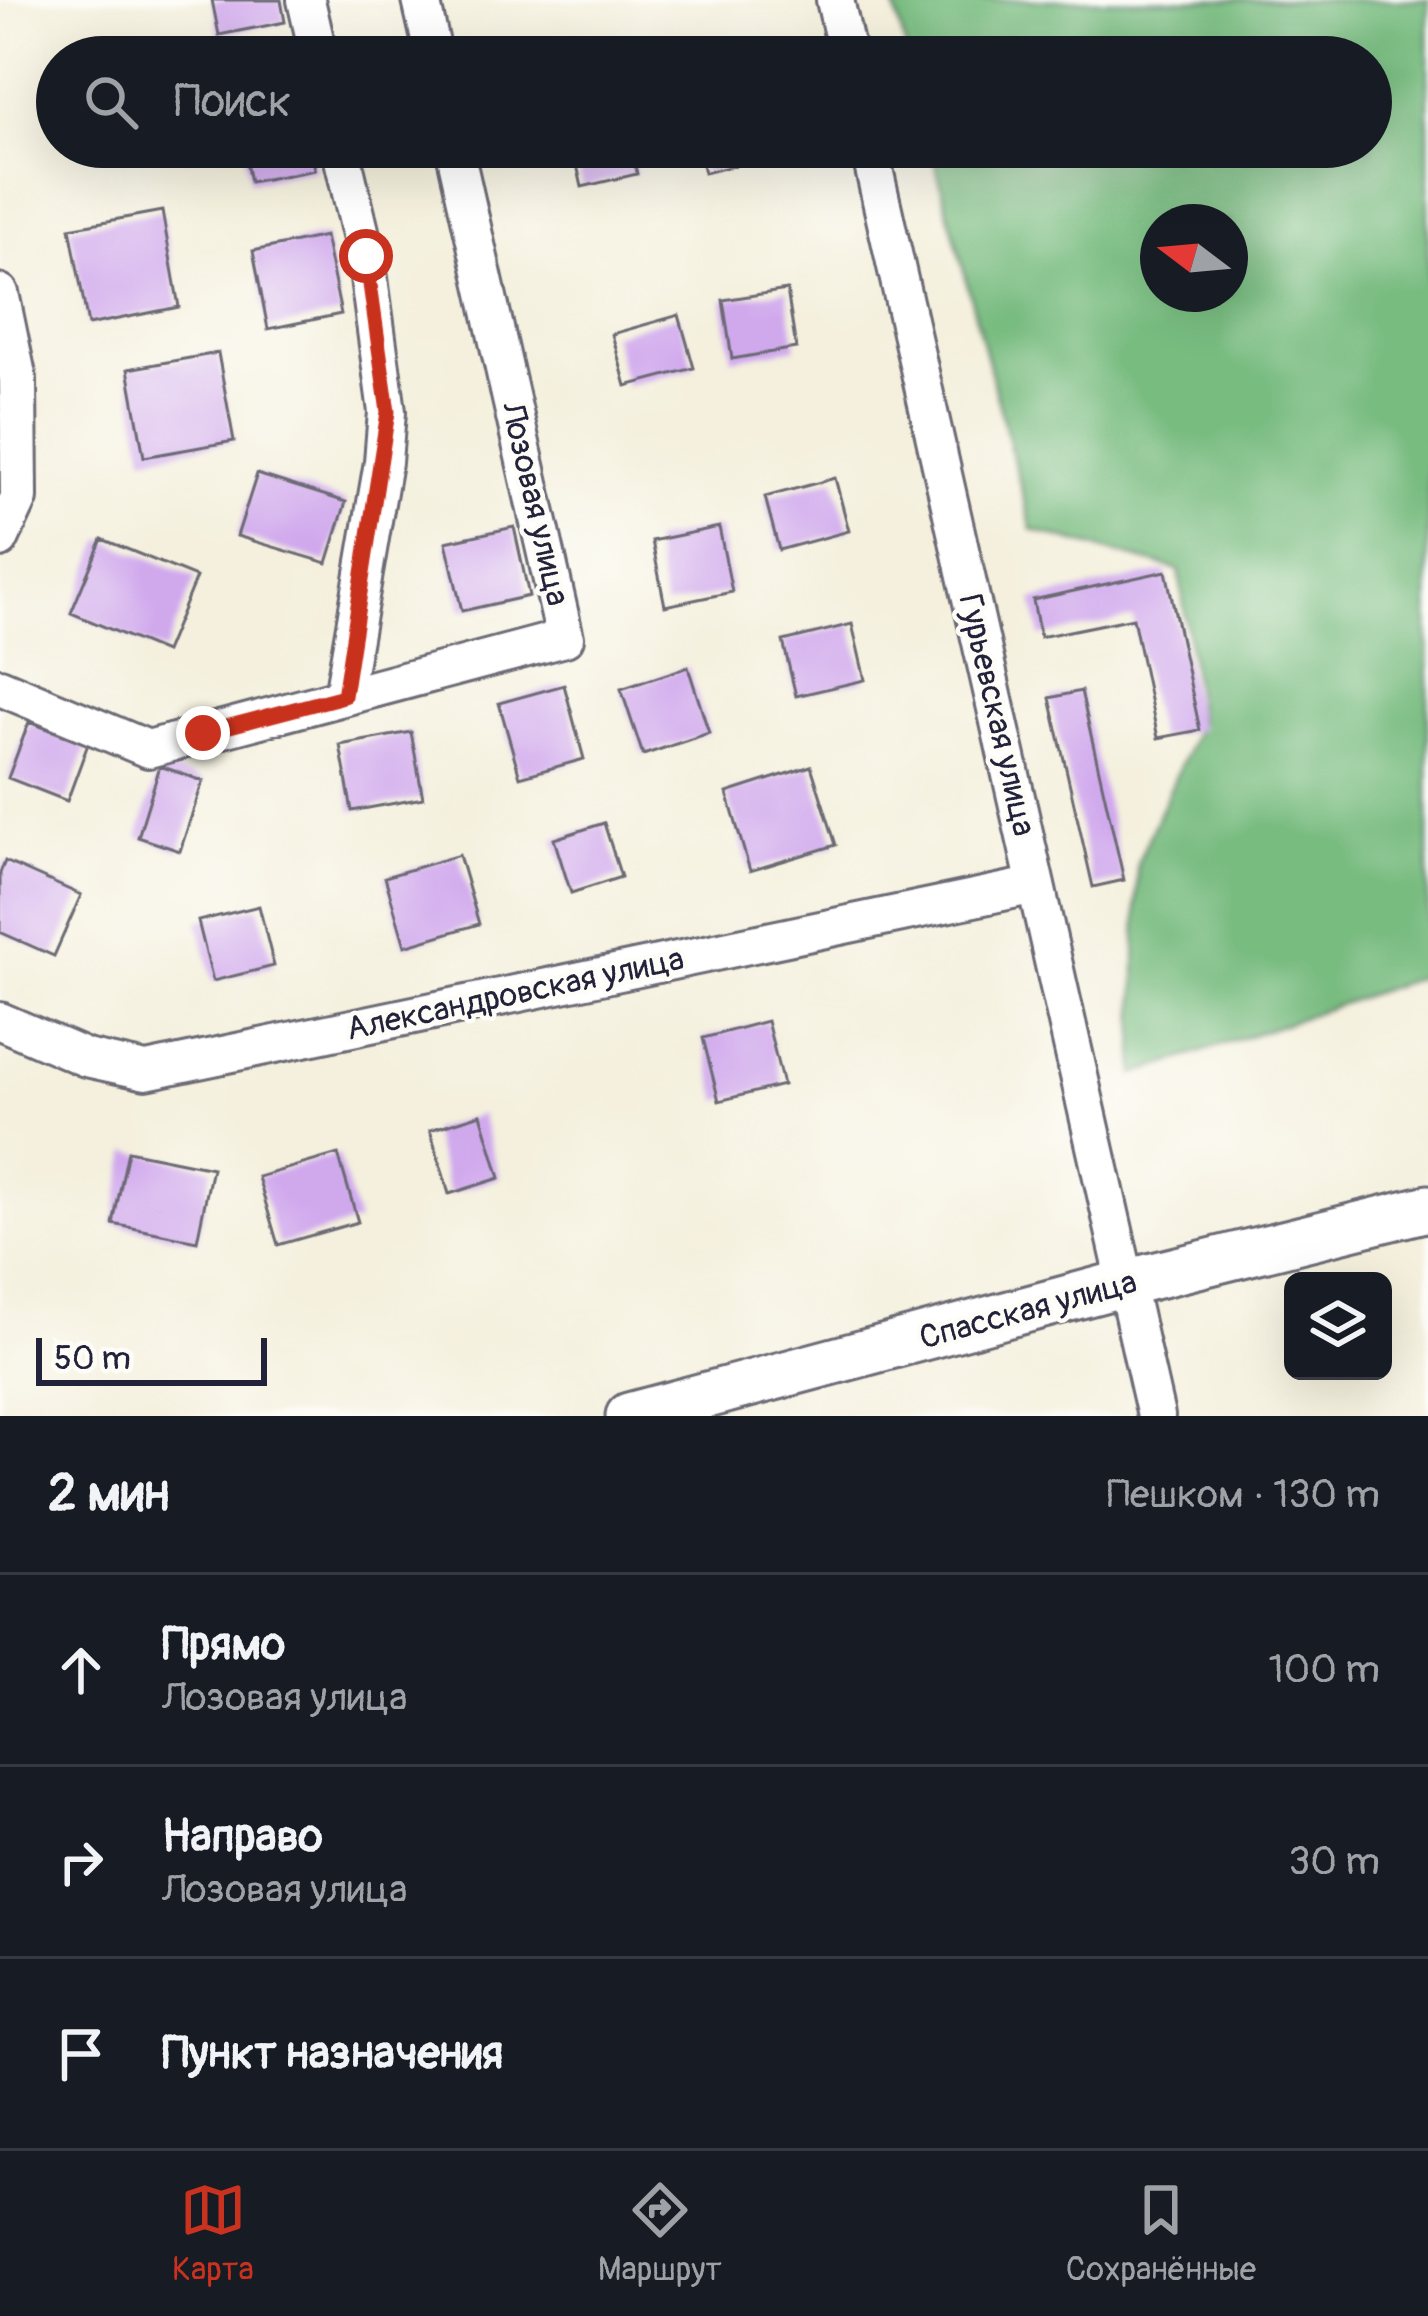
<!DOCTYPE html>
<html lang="ru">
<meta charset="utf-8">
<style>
:root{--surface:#171b24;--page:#242831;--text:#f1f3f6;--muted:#9ea1a6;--line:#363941;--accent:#c8321e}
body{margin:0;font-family:Pangolin,sans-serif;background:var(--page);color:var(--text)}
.controls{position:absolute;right:36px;bottom:36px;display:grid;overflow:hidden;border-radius:18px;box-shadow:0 12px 48px #0002}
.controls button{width:108px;height:108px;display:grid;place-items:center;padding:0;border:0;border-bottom:3px solid var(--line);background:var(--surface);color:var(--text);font:60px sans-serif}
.compass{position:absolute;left:1140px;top:204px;width:108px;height:108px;border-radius:50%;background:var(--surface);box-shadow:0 12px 48px #0002;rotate:286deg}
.scale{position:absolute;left:36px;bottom:30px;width:231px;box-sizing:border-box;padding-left:12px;border:6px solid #22223b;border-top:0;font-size:33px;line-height:42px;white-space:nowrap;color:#22223b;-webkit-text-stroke:9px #fdfcf7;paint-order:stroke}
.stop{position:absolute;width:36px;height:36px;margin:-27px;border:9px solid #c8321e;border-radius:50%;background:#fff}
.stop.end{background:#c8321e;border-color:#fff;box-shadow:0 3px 12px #0008}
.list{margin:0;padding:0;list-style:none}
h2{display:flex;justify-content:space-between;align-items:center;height:156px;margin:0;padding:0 48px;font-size:51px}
h2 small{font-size:39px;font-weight:400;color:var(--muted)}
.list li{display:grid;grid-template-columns:78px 1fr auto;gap:36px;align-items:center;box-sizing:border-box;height:192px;padding:0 48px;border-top:3px solid var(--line)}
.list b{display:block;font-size:45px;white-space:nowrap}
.list p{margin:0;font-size:39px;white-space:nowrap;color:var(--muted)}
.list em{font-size:39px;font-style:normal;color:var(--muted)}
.icon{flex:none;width:66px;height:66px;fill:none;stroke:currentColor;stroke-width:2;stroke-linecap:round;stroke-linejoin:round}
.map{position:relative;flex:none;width:1428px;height:1416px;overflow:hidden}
.search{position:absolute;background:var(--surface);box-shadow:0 12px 48px #0002;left:36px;right:36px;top:36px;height:132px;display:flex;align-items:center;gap:30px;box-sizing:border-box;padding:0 42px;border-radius:66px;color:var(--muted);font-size:45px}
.sheet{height:732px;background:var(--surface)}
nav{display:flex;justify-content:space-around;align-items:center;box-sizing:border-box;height:168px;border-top:3px solid var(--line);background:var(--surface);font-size:33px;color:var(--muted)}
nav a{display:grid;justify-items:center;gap:6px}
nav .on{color:var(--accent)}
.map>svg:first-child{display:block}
.forest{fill:#78bc80;stroke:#4d6f5e;stroke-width:3;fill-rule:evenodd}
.building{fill:#d0a9ed}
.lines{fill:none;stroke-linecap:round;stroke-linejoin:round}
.minor-casing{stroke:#6c6a74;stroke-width:42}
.tertiary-casing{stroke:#6c6a74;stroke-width:51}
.minor{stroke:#fff;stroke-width:36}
.tertiary{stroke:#fff;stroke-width:45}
.route{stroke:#c8321e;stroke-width:15}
.labels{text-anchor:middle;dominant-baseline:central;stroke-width:9;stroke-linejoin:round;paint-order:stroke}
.street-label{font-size:33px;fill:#22223b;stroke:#fdfcf7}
</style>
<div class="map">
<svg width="1428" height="1416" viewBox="0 0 1428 1416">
<rect width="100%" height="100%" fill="#fdfcf7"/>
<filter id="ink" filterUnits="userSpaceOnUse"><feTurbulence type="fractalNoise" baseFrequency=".00833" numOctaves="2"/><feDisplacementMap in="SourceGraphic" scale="24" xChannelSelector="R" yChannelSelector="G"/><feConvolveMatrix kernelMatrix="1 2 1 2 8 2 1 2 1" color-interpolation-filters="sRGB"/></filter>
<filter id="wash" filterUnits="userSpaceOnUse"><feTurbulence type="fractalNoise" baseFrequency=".004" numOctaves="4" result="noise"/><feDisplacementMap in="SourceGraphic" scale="48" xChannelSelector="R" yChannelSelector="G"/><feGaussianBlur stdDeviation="2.7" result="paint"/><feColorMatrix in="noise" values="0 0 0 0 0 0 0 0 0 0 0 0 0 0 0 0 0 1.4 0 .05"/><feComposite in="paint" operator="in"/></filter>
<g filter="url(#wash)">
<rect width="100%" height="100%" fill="#f4f0dd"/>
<!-- forest -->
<path class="forest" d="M893 0H1428V974L1135 1075 1137 864 1199 723 1179 570 1032 530 931 147H1371V57H908ZM1158 222H1230V294H1158Z"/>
<g id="blocks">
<!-- building -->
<path class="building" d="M212 0H281L285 22 219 35Z
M243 147H311L315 170 250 182Z
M573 147H631L637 174 582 187Z
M698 147H763L766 158 704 173Z
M162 211 179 307 88 325 70 228Z
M325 236 341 314 268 329 253 251Z
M787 290 796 348 732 359 723 300Z
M679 315 694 368 626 386 612 334Z
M218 353 234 441 144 457 128 369Z
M257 474 346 502 327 563 237 536Z
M835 478 849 531 779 550 765 497Z
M514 527 529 596 462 611 446 542Z
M719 527 732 592 665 606 652 541Z
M102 539 196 577 165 652 71 613Z
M1166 571 1200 730 1158 738 1133 618 1040 637 1033 600Z
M852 624 865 680 796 696 783 641Z
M688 667 709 733 643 755 621 689Z
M564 685 584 759 520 777 499 703Z
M1081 691 1124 880 1093 887 1050 698Z
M29 722 88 744 67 801 8 778Z
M411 732 423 798 352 811 340 745Z
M160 766 203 781 180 851 138 837Z
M811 766 836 845 750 871 727 793Z
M604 823 621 877 571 893 554 839Z
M459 855 479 924 405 946 385 877Z
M5 861 81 895 54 956 0 932V873Z
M259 906 274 966 213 981 198 921Z
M767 1021 783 1085 719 1101 703 1038Z
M481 1114 500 1178 449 1194 430 1130Z
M128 1151 212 1168 197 1241 113 1224Z
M338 1154 358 1222 278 1245 258 1177Z"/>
</g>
</g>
<g filter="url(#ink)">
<use href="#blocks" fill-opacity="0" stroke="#6c6a74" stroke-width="3"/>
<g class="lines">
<defs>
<path id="minor" d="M306 0 319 57
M421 0 434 57
M835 0 848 57
M340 147 366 256 387 412 383 462 343 696
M869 147 1156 1416
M0 293 18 380 19 498 0 539
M0 687 148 749 565 638 454 147
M0 1021 86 1058 146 1071 1036 885"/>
<path id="tertiary" d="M629 1416 1125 1283 1428 1208"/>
</defs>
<!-- minor casing -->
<use href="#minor" class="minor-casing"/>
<!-- tertiary casing -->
<use href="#tertiary" class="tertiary-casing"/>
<!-- minor -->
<use href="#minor" class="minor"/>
<!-- tertiary -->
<use href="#tertiary" class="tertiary"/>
</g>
</g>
<g class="lines" filter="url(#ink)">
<!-- route -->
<path class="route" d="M203 733 344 696 388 412 366 256"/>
</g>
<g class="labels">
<!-- street labels -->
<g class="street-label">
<text transform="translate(535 504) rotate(77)">Лозовая улица</text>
<text transform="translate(997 715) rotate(77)">Гурьевская улица</text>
<text transform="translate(515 994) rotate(-12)">Александровская улица</text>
<text transform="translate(1028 1310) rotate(-15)">Спасская улица</text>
</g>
</g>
</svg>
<div class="controls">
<button><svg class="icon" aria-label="layers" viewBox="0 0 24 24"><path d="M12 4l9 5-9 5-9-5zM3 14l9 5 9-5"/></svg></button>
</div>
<svg class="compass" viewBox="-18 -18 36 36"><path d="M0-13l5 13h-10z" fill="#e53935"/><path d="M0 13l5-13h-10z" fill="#9ea1a6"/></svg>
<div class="scale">50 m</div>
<div class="stop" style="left:366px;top:256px"></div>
<div class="stop end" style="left:203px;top:733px"></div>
<div class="search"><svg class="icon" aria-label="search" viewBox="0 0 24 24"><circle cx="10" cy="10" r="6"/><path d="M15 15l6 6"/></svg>Поиск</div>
</div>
<section class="sheet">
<h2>2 мин<small>Пешком · 130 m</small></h2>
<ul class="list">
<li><svg class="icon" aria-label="ahead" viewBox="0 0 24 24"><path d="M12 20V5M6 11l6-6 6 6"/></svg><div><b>Прямо</b><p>Лозовая улица</p></div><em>100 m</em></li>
<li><svg class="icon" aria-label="right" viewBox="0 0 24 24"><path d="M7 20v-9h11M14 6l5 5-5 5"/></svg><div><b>Направо</b><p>Лозовая улица</p></div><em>30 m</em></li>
<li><svg class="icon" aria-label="arrive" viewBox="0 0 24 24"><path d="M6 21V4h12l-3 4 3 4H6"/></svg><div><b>Пункт назначения</b></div></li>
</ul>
</section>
<nav>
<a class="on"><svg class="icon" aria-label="map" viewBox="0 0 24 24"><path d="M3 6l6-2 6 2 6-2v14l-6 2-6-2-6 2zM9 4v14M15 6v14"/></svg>Карта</a>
<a><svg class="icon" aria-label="directions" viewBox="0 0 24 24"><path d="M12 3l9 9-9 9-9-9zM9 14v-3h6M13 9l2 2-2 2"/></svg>Маршрут</a>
<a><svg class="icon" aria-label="saved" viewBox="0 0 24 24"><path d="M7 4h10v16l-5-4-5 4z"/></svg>Сохранённые</a>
</nav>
